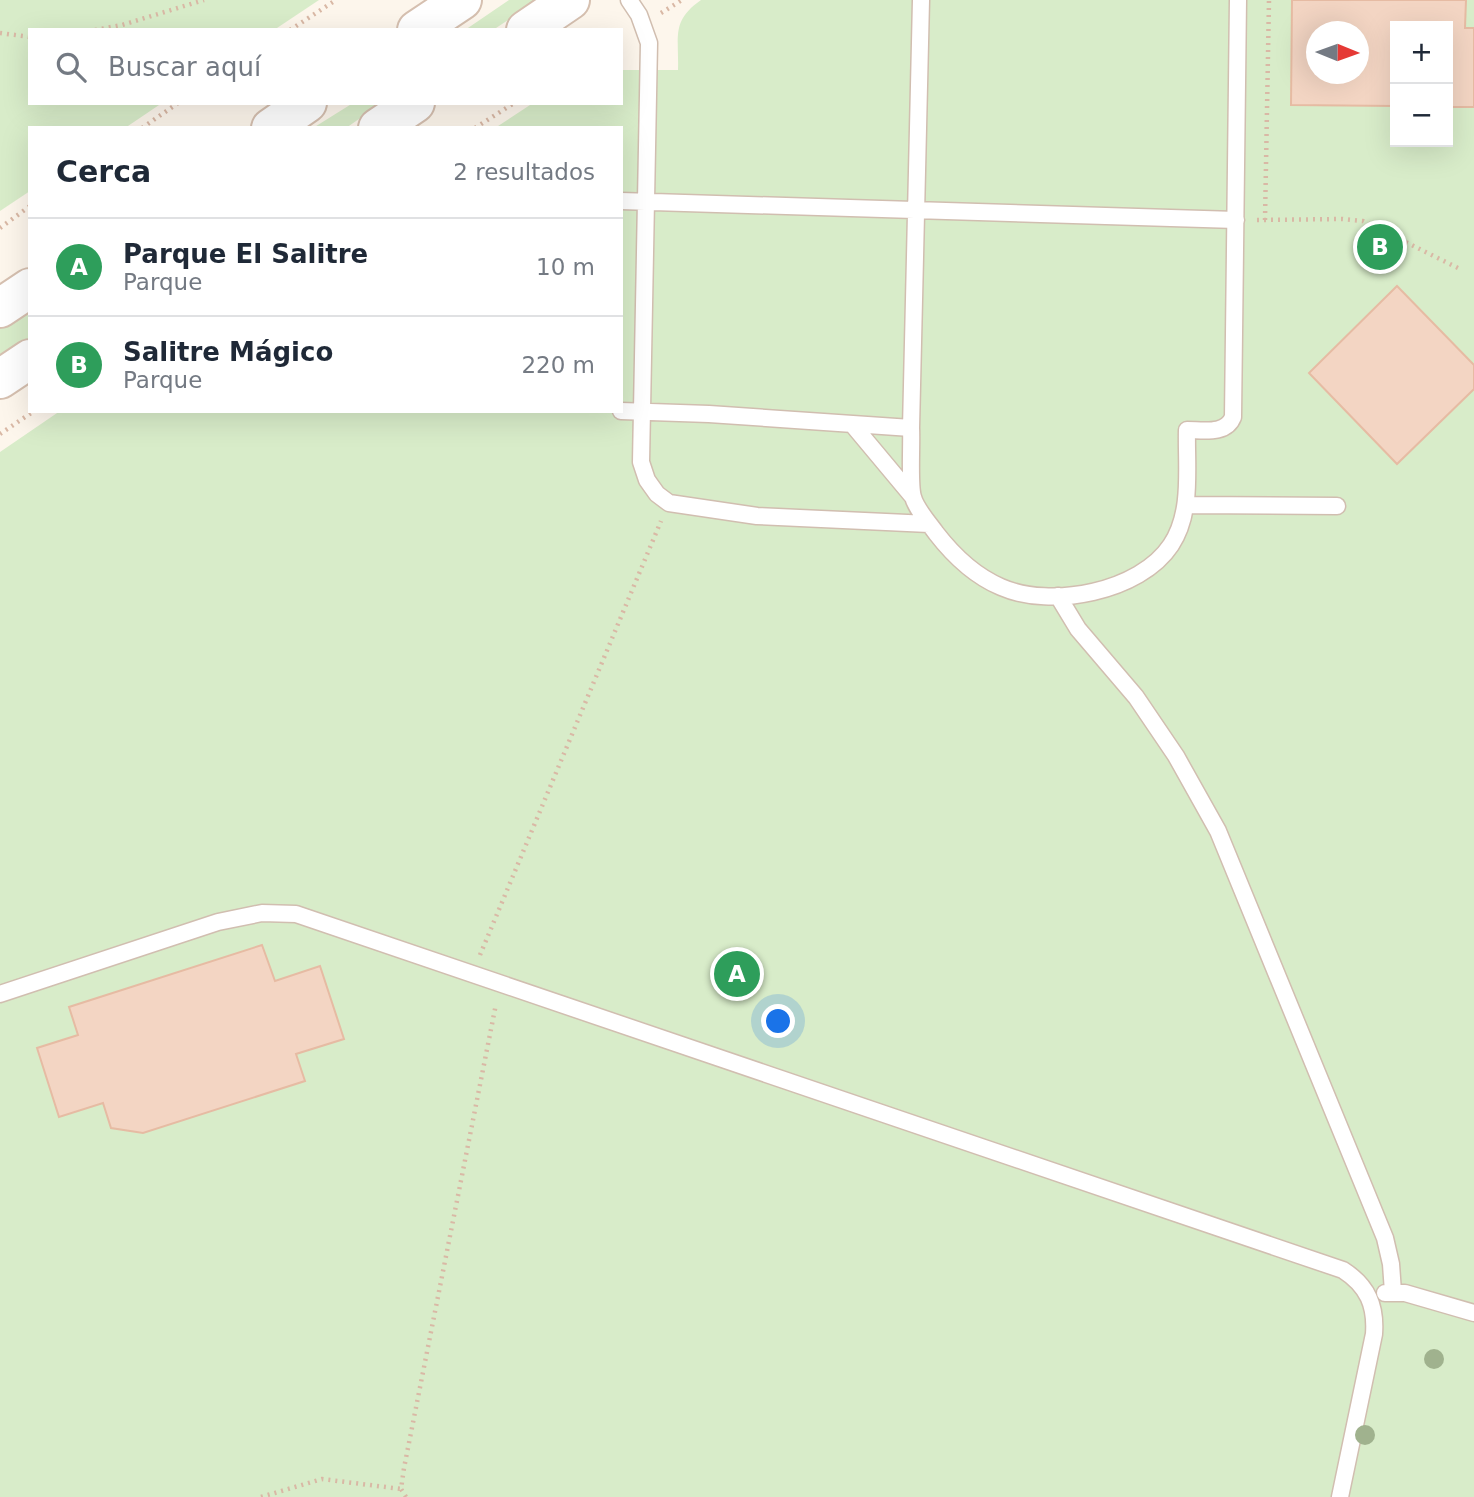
<!DOCTYPE html>
<html lang="es">
<meta charset="utf-8">
<style>
:root{--surface:#fff;--page:#f2f2f3;--text:#1f2937;--muted:#747a83;--line:#e0e1e3;--accent:#0b8043}
body{margin:0;font-family:"DejaVu Sans",sans-serif;background:var(--page);color:var(--text)}
.controls{position:absolute;right:21px;top:21px;display:grid;overflow:hidden;border-radius:0px;box-shadow:0 7px 28px #0002}
.controls button{width:63px;height:63px;display:grid;place-items:center;padding:0;border:0;border-bottom:2px solid var(--line);background:var(--surface);color:var(--text);font:35px sans-serif}
.compass{position:absolute;left:1306px;top:21px;width:63px;height:63px;border-radius:50%;background:var(--surface);box-shadow:0 7px 28px #0002;rotate:91deg}
.you{position:absolute;left:779px;top:1022px;width:24px;height:24px;margin:-18px;border:5px solid #fff;border-radius:50%;background:#1a73e8;box-shadow:0 0 0 10px #1a73e833}
.badge{display:grid;place-items:center;width:46px;height:46px;border-radius:50%;background:var(--accent);color:#fff;font-size:23px;font-weight:700}
.pin{position:absolute;translate:-50% -50%;border:4px solid #fff;box-shadow:0 2px 7px #0006}
.list{margin:0;padding:0;list-style:none}
h2{display:flex;justify-content:space-between;align-items:center;height:91px;margin:0;padding:0 28px;font-size:30px}
h2 small{font-size:23px;font-weight:400;color:var(--muted)}
.list li{display:grid;grid-template-columns:46px 1fr auto;gap:21px;align-items:center;box-sizing:border-box;height:98px;padding:0 28px;border-top:2px solid var(--line)}
.list b{display:block;font-size:26px;white-space:nowrap}
.list p{margin:0;font-size:23px;white-space:nowrap;color:var(--muted)}
.list em{font-size:23px;font-style:normal;color:var(--muted)}
.icon{flex:none;width:38px;height:38px;fill:none;stroke:currentColor;stroke-width:2;stroke-linecap:round;stroke-linejoin:round}
.map{position:relative;flex:none;width:1474px;height:1497px;overflow:hidden}
.search{position:absolute;background:var(--surface);box-shadow:0 7px 28px #0002;left:28px;top:28px;width:595px;height:77px;display:flex;align-items:center;gap:18px;box-sizing:border-box;padding:0 24px;border-radius:0px;color:var(--muted);font-size:26px}
.panel{position:absolute;background:var(--surface);box-shadow:0 7px 28px #0002;left:28px;top:126px;width:595px;height:287px;border-radius:0px}
.map>svg:first-child{display:block}
.green{fill:#d8ecc9;fill-rule:evenodd}
.building{fill:#f3d5c3;stroke:#e6bba3;stroke-width:2;fill-rule:evenodd}
.lines{fill:none;stroke-linecap:round;stroke-linejoin:round}
.service-casing{stroke:#d1beb0;stroke-width:19}
.secondary-casing{stroke:#d6c0b0;stroke-width:42}
.path{stroke:#d9b8a5;stroke-width:4.5;stroke-dasharray:2 5;stroke-linecap:butt}
.service{stroke:#fff;stroke-width:16}
.secondary{stroke:#fff;stroke-width:38}
.tree{fill:#a0b28e}
</style>
<div class="map">
<svg width="1474" height="1497" viewBox="0 0 1474 1497">
<rect width="100%" height="100%" fill="#fdf6ec"/>
<!-- green -->
<path class="green" d="M0 0H319L274 30H30V103H162L125 128H30V191L0 211Z
M509 0H538L493 30H465Z
M701 0H1474V1497H0V452L60 411H621V128H495L533 103H621V70H678C679 36 671 21 701 0ZM1395 26H1448V142H1395ZM1316 32H1358V74H1316Z
M353 103H382L346 128H313Z
M30 305V338L0 358V325Z"/>
<!-- building -->
<path class="building" d="M1292 0H1466L1465 28H1474V107H1448V26H1395V106L1291 105ZM1316 32H1358V74H1316Z
M1397 286 1474 365V389L1397 464 1309 373Z
M262 945 275 981 320 966 344 1039 296 1054 305 1081 143 1133 111 1128 103 1103 59 1117 37 1048 78 1035 69 1007Z"/>
<g class="lines">
<defs>
<path id="service" d="M629 0 639 15 649 43 641 462 647 480 657 494 669 503 757 516 929 524
M921 0 911 428C912 443 909 485 913 497 916 509 929 523 936 533 953 555 975 576 1001 587 1051 609 1140 592 1171 545 1193 512 1186 467 1187 430 1203 430 1226 435 1233 417L1238 0
M621 201 1236 220
M621 411 709 414 911 428
M852 424 913 497
M1186 505 1337 506
M1058 596 1078 629 1136 697 1176 756 1218 831 1385 1238 1391 1264 1393 1292
M0 994 218 922 262 913 296 914 1343 1270C1368 1286 1376 1306 1374 1334L1340 1497
M1385 1293H1405L1474 1313"/>
<path id="secondary" d="M417 30 462 0
M526 30 570 0
M271 128 307 103
M378 128 415 103
M0 308 30 288
M0 379 30 359"/>
</defs>
<!-- service casing -->
<use href="#service" class="service-casing"/>
<!-- secondary casing -->
<use href="#secondary" class="secondary-casing"/>
<!-- path -->
<path class="path" d="M661 13 682 0
M95 30 122 25 204 0
M290 30 336 0
M0 33 30 37
M142 128 178 103
M475 128 514 103
M1257 220 1342 219 1363 221 1462 270
M1265 220 1269 0
M0 228 30 206
M0 434 34 411
M480 955 661 521
M261 1497 322 1479 401 1489
M406 1497 401 1489 404 1468 496 1004"/>
<!-- service -->
<use href="#service" class="service"/>
<!-- secondary -->
<use href="#secondary" class="secondary"/>
</g>
<!-- trees -->
<g class="tree">
<circle cx="1434" cy="1359" r="10"/>
<circle cx="1365" cy="1435" r="10"/>
</g>
</svg>
<div class="controls">
<button>+</button>
<button>−</button>
</div>
<svg class="compass" viewBox="-18 -18 36 36"><path d="M0-13l5 13h-10z" fill="#e53935"/><path d="M0 13l5-13h-10z" fill="#747a83"/></svg>
<div class="you"></div>
<div class="pin badge" style="left:737px;top:974px;background:#2e9e5b">A</div>
<div class="pin badge" style="left:1380px;top:247px;background:#2e9e5b">B</div>
<div class="search"><svg class="icon" aria-label="search" viewBox="0 0 24 24"><circle cx="10" cy="10" r="6"/><path d="M15 15l6 6"/></svg>Buscar aquí</div>
<section class="panel">
<h2>Cerca<small>2 resultados</small></h2>
<ul class="list">
<li><span class="badge" style="background:#2e9e5b">A</span><div><b>Parque El Salitre</b><p>Parque</p></div><em>10 m</em></li>
<li><span class="badge" style="background:#2e9e5b">B</span><div><b>Salitre Mágico</b><p>Parque</p></div><em>220 m</em></li>
</ul>
</section>
</div>
